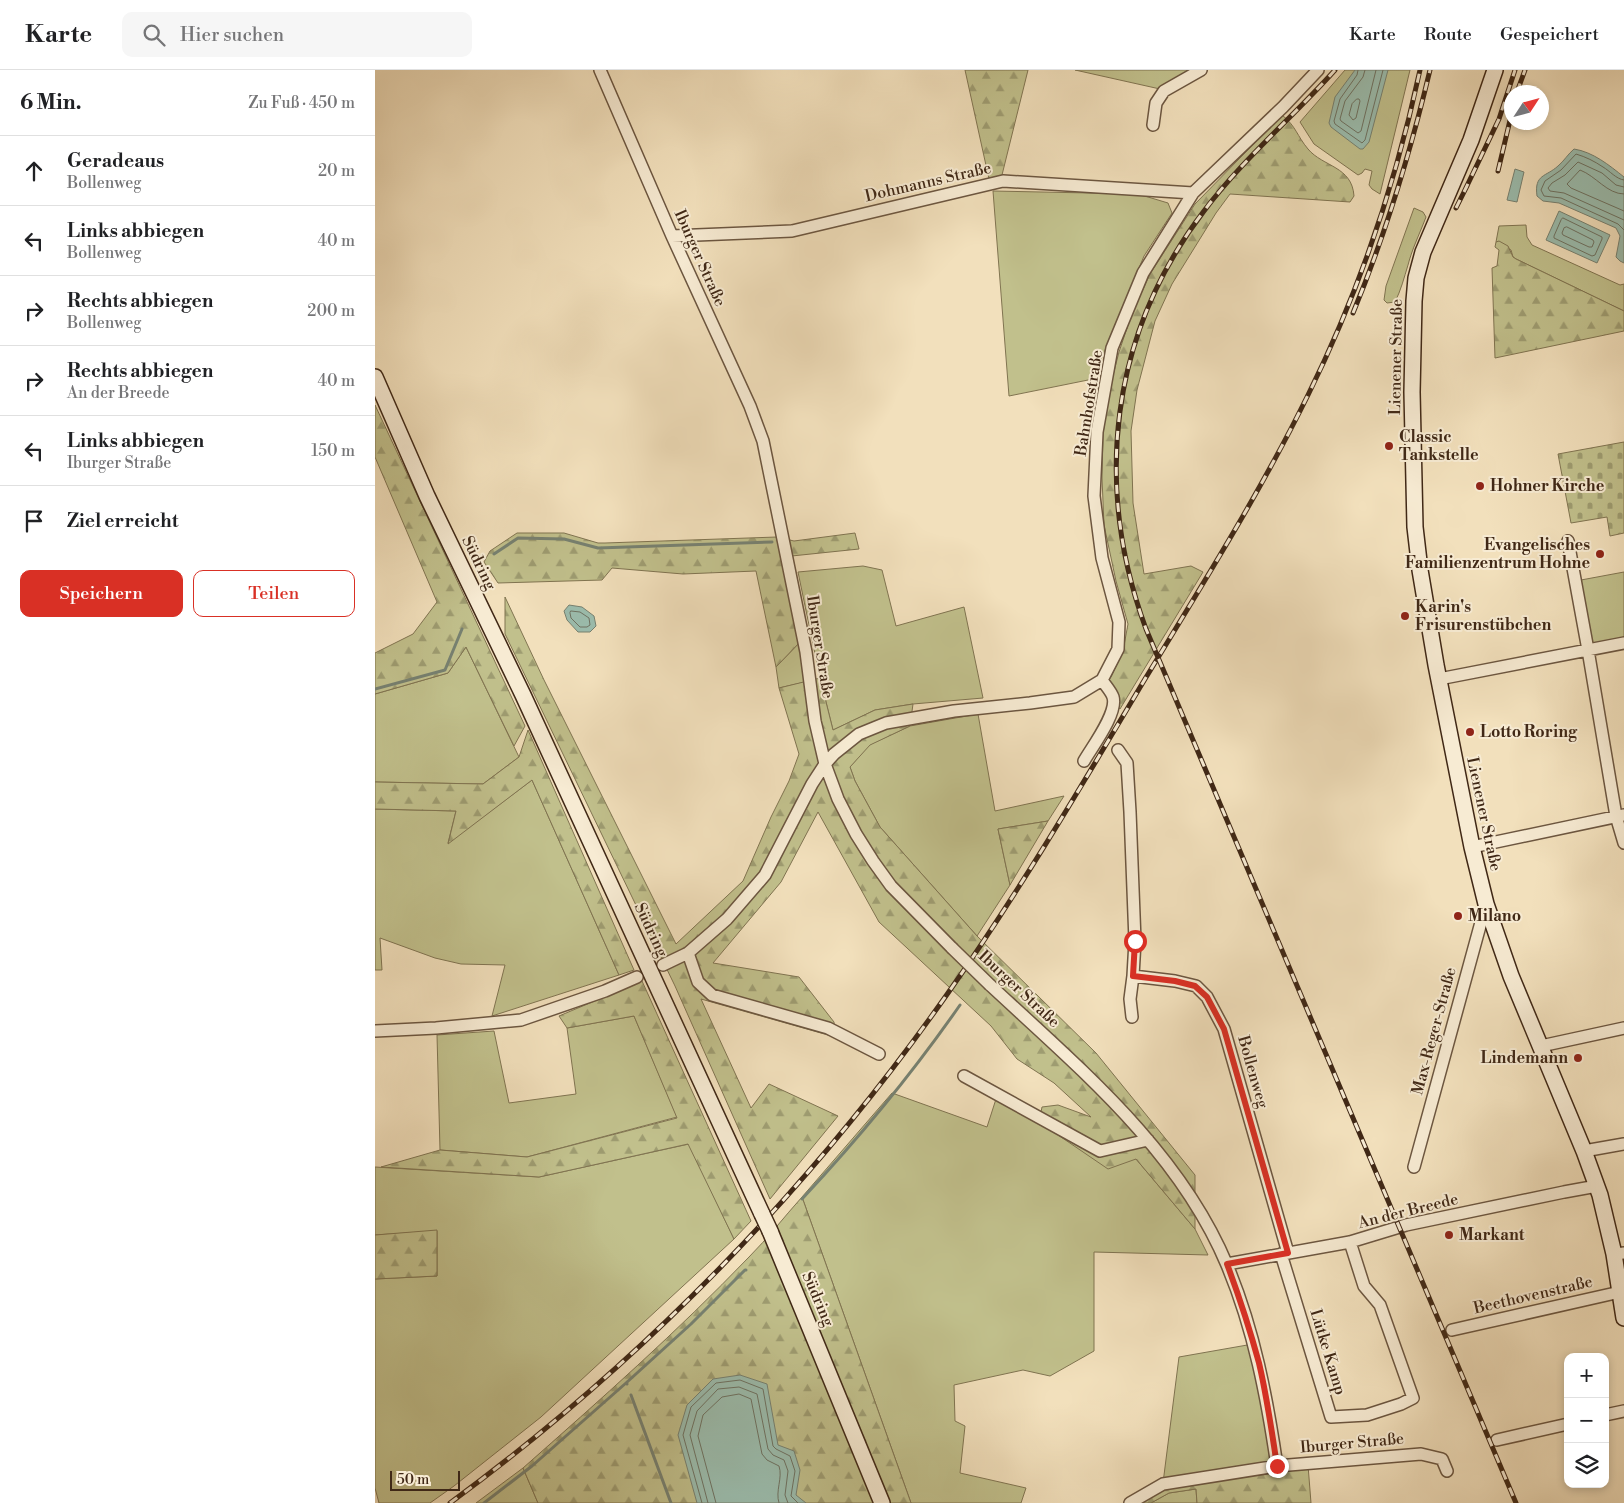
<!DOCTYPE html>
<html lang="de">
<meta charset="utf-8">
<style>
:root{--surface:#fff;--page:#f6f6f6;--text:#202124;--muted:#757577;--line:#e0e0e0;--accent:#d93025}
body{margin:0;font-family:"Libre Bodoni",serif;background:var(--page);color:var(--text)}
.controls{position:absolute;right:15px;bottom:15px;display:grid;overflow:hidden;border-radius:10px;box-shadow:0 2px 8px #0003}
.controls button{width:45px;height:45px;display:grid;place-items:center;padding:0;border:0;border-bottom:1px solid var(--line);background:var(--surface);color:var(--text);font:25px sans-serif}
.compass{position:absolute;left:1129px;top:15px;width:45px;height:45px;border-radius:50%;background:var(--surface);box-shadow:0 2px 8px #0003;rotate:54deg}
.scale{position:absolute;left:15px;bottom:12px;width:70px;box-sizing:border-box;padding-left:5px;border:2px solid #402816;border-top:0;font-size:14px;line-height:18px;white-space:nowrap;color:#402816;-webkit-text-stroke:4px #f7ebd3;paint-order:stroke}
.stop{position:absolute;width:15px;height:15px;margin:-11px;border:4px solid #d93025;border-radius:50%;background:#fff}
.stop.end{background:#d93025;border-color:#fff;box-shadow:0 1px 5px #0008}
.list{margin:0;padding:0;list-style:none}
h2{display:flex;justify-content:space-between;align-items:center;height:65px;margin:0;padding:0 20px;font-size:21px}
h2 small{font-size:16px;font-weight:400;color:var(--muted)}
.list li{display:grid;grid-template-columns:32px 1fr auto;gap:15px;align-items:center;box-sizing:border-box;height:70px;padding:0 20px;border-top:1px solid var(--line)}
.list b{display:block;font-size:19px;white-space:nowrap}
.list p{margin:0;font-size:16px;white-space:nowrap;color:var(--muted)}
.list em{font-size:16px;font-style:normal;color:var(--muted)}
.actions{display:flex;gap:10px;padding:15px 20px}
.actions a{flex:1;padding:11px 0;border:1px solid var(--accent);border-radius:10px;text-align:center;font-size:18px;color:var(--accent)}
.actions .main{background:var(--accent);color:#fff}
.icon{flex:none;width:28px;height:28px;fill:none;stroke:currentColor;stroke-width:2;stroke-linecap:round;stroke-linejoin:round}
.map{position:relative;flex:none;width:1249px;height:1433px;overflow:hidden}
header{display:flex;align-items:center;gap:30px;box-sizing:border-box;height:70px;padding:0 25px;background:var(--surface);border-bottom:1px solid var(--line)}
header strong{font-size:24px}
nav{display:flex;gap:28px;margin-inline-start:auto;font-size:18px}
.search{width:350px;height:45px;background:var(--page);display:flex;align-items:center;gap:12px;box-sizing:border-box;padding:0 18px;border-radius:10px;color:var(--muted);font-size:19px}
main{display:flex}
aside{flex:1;background:var(--surface)}
.map>svg:first-child{display:block}
.green{fill:#c1c08c;stroke:#807451}
.forest{fill:url(#forest-firs);stroke:#807451}
.cemetery{fill:url(#cemetery-stones);stroke:#807451}
.water{fill:#9bbdae;stroke:#778171}
.lines{fill:none;stroke-linecap:round;stroke-linejoin:round}
.shore{stroke:#6e7262;stroke-width:1}
.stream{stroke:#778171;stroke-width:3}
.street-casing{stroke:#6c5640;stroke-width:14}
.secondary-casing{stroke:#402816;stroke-width:18}
.street{stroke:#f7ebd3;stroke-width:11}
.secondary{stroke:#f7ebd3;stroke-width:15}
.rail-casing{stroke:#402816;stroke-width:5}
.rail{stroke:#f7ebd3;stroke-width:3;stroke-dasharray:9;stroke-linecap:butt}
.street-bridge-casing{stroke:#6c5640;stroke-width:14;stroke-linecap:butt}
.secondary-bridge-casing{stroke:#402816;stroke-width:18;stroke-linecap:butt}
.street-bridge{stroke:#f7ebd3;stroke-width:11}
.secondary-bridge{stroke:#f7ebd3;stroke-width:15}
.route{stroke:#d93025;stroke-width:6}
.poi-dot{fill:#8f2418;stroke:#f7ebd3;stroke-width:2}
.labels{text-anchor:middle;dominant-baseline:central;stroke-width:4;stroke-linejoin:round;paint-order:stroke}
.street-label{font-size:16px;fill:#402816;stroke:#f7ebd3}
.poi-label{font-size:16px;font-weight:bold;fill:#402816;stroke:#f7ebd3;text-anchor:start}
</style>
<header>
<strong>Karte</strong>
<div class="search"><svg class="icon" aria-label="search" viewBox="0 0 24 24"><circle cx="10" cy="10" r="6"/><path d="M15 15l6 6"/></svg>Hier suchen</div>
<nav><a>Karte</a><a>Route</a><a>Gespeichert</a></nav>
</header>
<main>
<aside>
<h2>6 Min.<small>Zu Fuß · 450 m</small></h2>
<ul class="list">
<li><svg class="icon" aria-label="ahead" viewBox="0 0 24 24"><path d="M12 20V5M6 11l6-6 6 6"/></svg><div><b>Geradeaus</b><p>Bollenweg</p></div><em>20 m</em></li>
<li><svg class="icon" aria-label="left" viewBox="0 0 24 24"><path d="M17 20v-9H6M10 6l-5 5 5 5"/></svg><div><b>Links abbiegen</b><p>Bollenweg</p></div><em>40 m</em></li>
<li><svg class="icon" aria-label="right" viewBox="0 0 24 24"><path d="M7 20v-9h11M14 6l5 5-5 5"/></svg><div><b>Rechts abbiegen</b><p>Bollenweg</p></div><em>200 m</em></li>
<li><svg class="icon" aria-label="right" viewBox="0 0 24 24"><path d="M7 20v-9h11M14 6l5 5-5 5"/></svg><div><b>Rechts abbiegen</b><p>An der Breede</p></div><em>40 m</em></li>
<li><svg class="icon" aria-label="left" viewBox="0 0 24 24"><path d="M17 20v-9H6M10 6l-5 5 5 5"/></svg><div><b>Links abbiegen</b><p>Iburger Straße</p></div><em>150 m</em></li>
<li><svg class="icon" aria-label="arrive" viewBox="0 0 24 24"><path d="M6 21V4h12l-3 4 3 4H6"/></svg><div><b>Ziel erreicht</b></div></li>
</ul>
<div class="actions"><a class="main">Speichern</a><a>Teilen</a></div>
</aside>
<div class="map">
<svg width="1249" height="1433" viewBox="0 0 1249 1433">
<defs>
<pattern id="forest-firs" width="22" height="20" patternUnits="userSpaceOnUse" patternTransform="scale(1.25)"><rect width="22" height="20" fill="#c1c08c"/><path d="M5 1l3.5 6h-7zM16 11l3.5 6h-7z" fill="#9e9c71"/></pattern>
<pattern id="cemetery-stones" width="16" height="16" patternUnits="userSpaceOnUse" patternTransform="scale(1.25)"><rect width="16" height="16" fill="#c1c08c"/><path d="M2 7V4a2 2 0 0 1 4 0v3zM10 15v-3a2 2 0 0 1 4 0v3z" fill="#9e9c71"/></pattern>
</defs>
<rect width="100%" height="100%" fill="#f2e0bc"/>
<filter id="stains"><feTurbulence type="fractalNoise" baseFrequency=".004" numOctaves="4"/><feColorMatrix values="0 0 0 0 .2 0 0 0 0 .09 0 0 0 0 .02 0 0 0 .5 -.17"/></filter>
<radialGradient id="worn" r=".72"><stop offset=".6" stop-color="#630" stop-opacity="0"/><stop offset="1" stop-color="#630" stop-opacity=".3"/></radialGradient>
<!-- green -->
<path class="green" d="M700 0H813L785 19Z
M970 0H1035L1005 124 997 119 994 115 997 101 990 99 987 103 983 105 939 74 925 52Z
M618 121 763 124 793 133 797 143 769 186 718 309 634 326Z
M1039 138 1048 142 1051 147C1045 163 1037 179 1033 195 1029 208 1026 220 1020 232L1012 233 1009 230 1011 216Z
M1151 155 1152 167 1157 175 1245 215 1249 214V241L1141 189 1138 187 1136 180 1121 172 1124 156Z
M488 496 507 500 521 556 589 537 608 628 538 634 500 640 458 660 445 608 423 502Z
M1249 502V568L1217 575 1206 510Z
M425 572 430 612 404 618 401 597Z
M91 577 144 687 108 714 0 712V624L73 603Z
M603 644 620 741 689 726 673 751 623 759 635 815 602 866 505 757 480 711 475 697 494 675 535 656Z
M157 710 244 905 117 946 130 895 86 894 60 888 5 868 7 900H0V739L81 741 73 773Z
M259 946 302 1047 152 1087 65 1080 62 965 119 961 134 1033 201 1024 192 958Z
M517 1023 612 1057 621 1029 761 1089 820 1159 833 1185 719 1182V1281L675 1306 648 1300 579 1315 580 1351 590 1356 585 1403 651 1418 646 1433H536L427 1127Z
M314 1074 359 1169 166 1347 79 1416 55 1433H4L0 1418V1209L62 1206V1161L0 1165V1097L164 1107Z
M878 1274 899 1395 788 1413 804 1287Z
M148 1398 163 1433H101Z
M821 1419 822 1433H776L794 1423Z"/>
<!-- forest -->
<path class="forest" d="M590 0H653L626 109H614Z
M907 45C921 56 922 66 933 79 948 97 977 96 979 126L975 132 855 124 841 143 797 214 780 251 762 320 756 361 758 433 769 504 816 496 828 502 745 639 725 619 736 607 748 581 753 554 741 511 729 455 727 408 728 364 734 321 744 282 757 243 775 204 820 134Z
M1124 171 1133 176 1138 187 1141 189 1249 241V261L1120 288 1117 198 1122 196 1124 180 1120 177 1121 172Z
M0 335 150 656 139 676 91 577 73 603 0 624V583L38 564 62 532 0 387Z
M142 463H189L223 473H230L402 467 419 471 480 463 484 479 407 487 425 572 401 597 381 501 308 504 237 498 227 510 123 513 109 492 115 481Z
M130 527 169 610 301 874 368 811 396 747 414 711 424 684 404 618 445 608 458 660 500 640 538 634 535 656 495 675 475 697 480 711 505 757 602 866 721 983 820 1105V1159L761 1089 733 1099 664 1052 667 1037 683 1035 716 1047 679 1013 642 989 616 956 504 852 443 742 406 812 338 893 424 907 459 952 460 967 326 929 376 1038 394 1014 463 1046 395 1129 300 916 130 564Z
M153 660 259 900 244 905 157 710 73 774 81 741 0 739V712L108 714 144 687Z
M673 751 635 815 623 759Z
M267 911 376 1151 359 1169 313 1074 164 1107 6 1097 65 1080 152 1087 302 1048 259 946 192 958 184 946Z
M427 1127 536 1433H163L148 1398C225 1330 302 1262 374 1187 393 1168 409 1147 427 1127Z
M62 1160V1206L0 1209V1165Z
M933 1395 936 1433H822L821 1419 794 1423 776 1433H764L790 1418Z"/>
<!-- cemetery -->
<path class="cemetery" d="M1249 372V463L1235 466 1232 447 1196 453 1183 384Z"/>
<!-- water -->
<path class="water" d="M980 0H1013L994 72 988 79H985L956 57 954 53 960 27Z
M1199 79C1218 82 1234 95 1249 107V193L1245 191 1241 187 1245 166 1241 158 1184 133 1168 131 1162 126C1159 104 1171 107 1183 96 1189 91 1193 84 1199 79Z
M1140 99 1149 102 1142 132 1132 130Z
M1184 141 1235 165 1222 193 1171 170Z
M194 535 207 537 219 546 221 556 215 562H203L192 550 189 541Z
M365 1305 392 1314 403 1375 419 1381 425 1400 421 1425 431 1433H322L303 1365 312 1335 338 1309Z"/>
<g class="lines">
<!-- shore -->
<path class="shore" d="M983 0 982 5 965 29 959 51 960 54 987 73 990 70 1008 0
M990 0 988 7 970 31 965 49 966 51 983 63 986 61 1001 0
M982 29H984L985 31 981 48 978 50 974 45 977 34Z
M1249 110C1241 109 1235 101 1228 97 1219 91 1211 87 1201 84L1186 100 1170 111 1166 120 1169 126 1186 128 1243 154 1249 160
M1249 117 1241 115 1227 103 1203 92 1190 105 1177 113 1173 118 1175 121 1189 123 1249 150
M1249 124C1232 124 1221 106 1205 100L1192 114 1196 118 1249 141
M1188 148 1227 167V169L1220 185 1217 186 1179 168V166L1186 150Z
M1192 157 1218 170 1219 172 1217 177H1214L1188 165 1187 163 1189 158Z
M196 541 205 542 214 548 215 555 212 557H205L196 548 195 543Z
M327 1433 308 1365 316 1337 341 1313 365 1310 388 1319 398 1376 401 1379 415 1386 420 1401 416 1426 423 1433
M333 1433 315 1365 322 1341 343 1319 364 1317 382 1324 393 1379 398 1385 409 1390 413 1401 410 1425 413 1433
M341 1433 323 1366 328 1345 347 1327 364 1324 376 1329 387 1384 392 1390 404 1396C408 1408 400 1421 404 1433"/>
<!-- stream -->
<path class="stream" d="M119 484 143 468 189 469 223 478 397 472
M0 619 70 600 87 559
M427 1129C484 1068 537 1004 585 935
M251 1313 316 1254 370 1200H371
M256 1325 296 1433
M109 1433 157 1396 251 1313 252 1314"/>
<defs>
<path id="street" d="M225 0 297 166 375 336 388 371 431 582 440 651 450 694 463 729 481 764 498 791 516 816 577 878
M778 55 781 33 789 21 826 0
M297 166 417 161 628 111 818 123
M1193 471 1213 580 1241 746 1249 773
M1064 609 1249 573
M743 680 752 693 755 742 760 871 758 906 800 911 821 916 832 927 849 959 913 1183
M709 691C717 677 743 643 738 627 736 621 730 615 727 610
M1097 777 1249 745
M313 883 323 912 337 925 453 958 504 984
M288 895 313 883 352 849 390 805 437 714 450 694 459 684 484 664 511 653 579 641 655 633 699 627 727 610 743 579 744 552 727 488 719 426 722 362 737 278 768 203 818 123 908 37 943 0
M615 915C704 998 804 1080 852 1195 879 1259 892 1328 902 1396
M757 947 755 929 758 906
M0 961 61 958 146 950 230 921 262 907
M1166 976 1249 958
M589 1006 725 1081 773 1070
M1209 1081 1249 1074
M1039 1097 1111 834
M906 1184 956 1347 992 1345 1026 1334 1038 1328 1005 1235 989 1216 975 1172
M1239 1184 1249 1183
M852 1194 975 1172 1031 1155 1189 1122 1222 1116
M1077 1260 1245 1222
M1230 1345 1249 1341
M1122 1370 1193 1354
M755 1433 788 1414 902 1396 1046 1384 1067 1389 1072 1401"/>
<path id="secondary" d="M1120 0 1096 70 1048 182 1041 208 1039 231 1037 322 1040 457 1045 500 1061 595 1097 777 1111 834 1136 906 1209 1081 1225 1125 1239 1184 1249 1248
M0 307 52 426 148 625 387 1144
M395 1161 507 1433"/>
</defs>
<!-- street casing -->
<use href="#street" class="street-casing"/>
<!-- secondary casing -->
<use href="#secondary" class="secondary-casing"/>
<!-- street -->
<use href="#street" class="street"/>
<!-- secondary -->
<use href="#secondary" class="secondary"/>
<defs>
<path id="rail" d="M960 0C917 48 867 90 829 141 735 264 718 415 771 559L1141 1433
M1142 22 1150 0
M1123 101 1136 46
M1089 122 1124 49 1140 0
M1081 138 1092 116
M978 243C1011 163 1035 84 1055 0
M75 1433C267 1292 436 1118 573 923 644 822 707 715 770 609 827 515 885 423 933 325 984 222 1021 112 1045 0"/>
</defs>
<!-- rail casing -->
<use href="#rail" class="rail-casing"/>
<!-- rail -->
<use href="#rail" class="rail"/>
<defs>
<path id="street-bridge" d="M577 878 615 915"/>
<path id="secondary-bridge" d="M387 1144 395 1161"/>
</defs>
<!-- street-bridge casing -->
<use href="#street-bridge" class="street-bridge-casing"/>
<!-- secondary-bridge casing -->
<use href="#secondary-bridge" class="secondary-bridge-casing"/>
<!-- street-bridge -->
<use href="#street-bridge" class="street-bridge"/>
<!-- secondary-bridge -->
<use href="#secondary-bridge" class="secondary-bridge"/>
</g>
<g class="lines">
<!-- route -->
<path class="route" d="M760 871 758 906 800 911 820 916 832 927 849 959 913 1183 852 1194C864 1226 875 1260 884 1293 892 1327 897 1362 902 1396"/>
</g>
<!-- markers -->
<g class="poi-dot">
<circle cx="1014" cy="376" r="5"/>
<circle cx="1105" cy="416" r="5"/>
<circle cx="1225" cy="484" r="5"/>
<circle cx="1030" cy="546" r="5"/>
<circle cx="1095" cy="662" r="5"/>
<circle cx="1083" cy="846" r="5"/>
<circle cx="1203" cy="988" r="5"/>
<circle cx="1074" cy="1165" r="5"/>
</g>
<g class="labels">
<!-- street labels -->
<g class="street-label">
<text transform="translate(553 112) rotate(-13)">Dohmanns Straße</text>
<text transform="translate(325 188) rotate(66)">Iburger Straße</text>
<text transform="translate(1021 287) rotate(-89)">Lienener Straße</text>
<text transform="translate(714 333) rotate(-81)">Bahnhofstraße</text>
<text transform="translate(104 493) rotate(64)">Südring</text>
<text transform="translate(445 577) rotate(81)">Iburger Straße</text>
<text transform="translate(1109 744) rotate(78)">Lienener Straße</text>
<text transform="translate(276 860) rotate(65)">Südring</text>
<text transform="translate(644 919) rotate(43)">Iburger Straße</text>
<text transform="translate(1059 961) rotate(-75)">Max-Reger-Straße</text>
<text transform="translate(878 1002) rotate(74)">Bollenweg</text>
<text transform="translate(1033 1141) rotate(-14)">An der Breede</text>
<text transform="translate(1158 1225) rotate(-13)">Beethovenstraße</text>
<text transform="translate(443 1229) rotate(67)">Südring</text>
<text transform="translate(953 1282) rotate(73)">Lütke Kamp</text>
<text transform="translate(977 1373) rotate(-5)">Iburger Straße</text>
</g>
<!-- poi labels -->
<g class="poi-label">
<text x="1024" y="367">Classic<tspan x="1024" dy="18">Tankstelle</tspan></text>
<text x="1115" y="416">Hohner Kirche</text>
<text x="1215" y="475" text-anchor="end">Evangelisches<tspan x="1215" dy="18">Familienzentrum Hohne</tspan></text>
<text x="1040" y="537">Karin's<tspan x="1040" dy="18">Frisurenstübchen</tspan></text>
<text x="1105" y="662">Lotto Roring</text>
<text x="1093" y="846">Milano</text>
<text x="1193" y="988" text-anchor="end">Lindemann</text>
<text x="1084" y="1165">Markant</text>
</g>
</g>
<rect width="100%" height="100%" filter="url(#stains)"/>
<rect width="100%" height="100%" fill="url(#worn)"/>
</svg>
<div class="controls">
<button>+</button>
<button>−</button>
<button><svg class="icon" aria-label="layers" viewBox="0 0 24 24"><path d="M12 4l9 5-9 5-9-5zM3 14l9 5 9-5"/></svg></button>
</div>
<svg class="compass" viewBox="-18 -18 36 36"><path d="M0-13l5 13h-10z" fill="#e53935"/><path d="M0 13l5-13h-10z" fill="#757577"/></svg>
<div class="scale">50 m</div>
<div class="stop" style="left:760px;top:871px"></div>
<div class="stop end" style="left:902px;top:1396px"></div>
</div>
</main>
